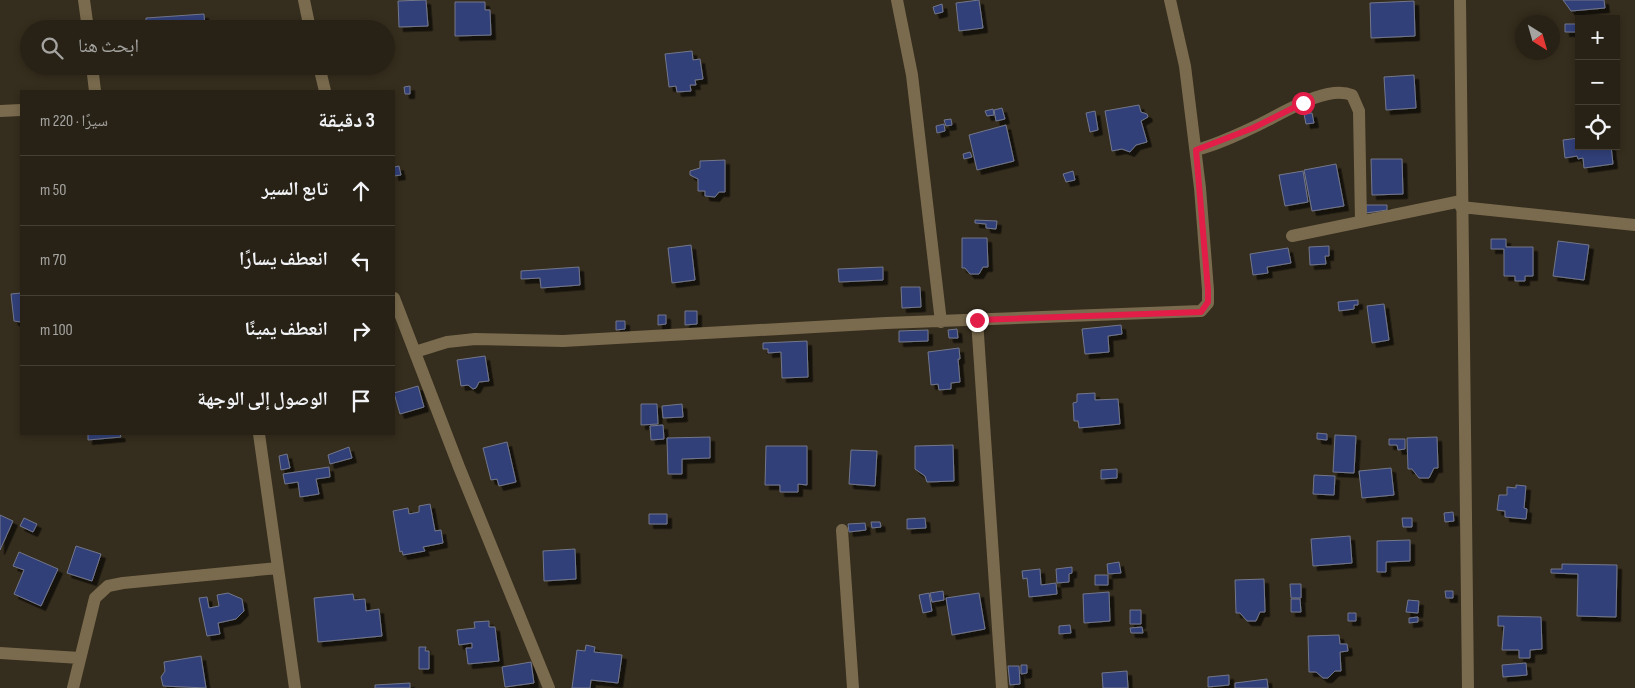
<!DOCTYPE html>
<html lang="ar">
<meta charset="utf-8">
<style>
:root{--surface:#282216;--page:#302a1f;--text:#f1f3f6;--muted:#a5a4a1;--line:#443f35}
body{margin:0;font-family:"Sofia Sans Condensed","Noto Naskh Arabic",sans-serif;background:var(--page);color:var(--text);direction:rtl}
.controls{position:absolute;right:15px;top:15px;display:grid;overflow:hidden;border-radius:0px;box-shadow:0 2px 8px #0003}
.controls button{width:45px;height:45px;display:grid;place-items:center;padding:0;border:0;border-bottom:1px solid var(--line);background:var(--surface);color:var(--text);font:25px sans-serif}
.compass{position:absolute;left:1515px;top:15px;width:45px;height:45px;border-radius:50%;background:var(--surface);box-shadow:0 2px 8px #0003;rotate:143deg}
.stop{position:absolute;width:15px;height:15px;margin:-11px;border:4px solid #e11d48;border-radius:50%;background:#fff}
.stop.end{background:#e11d48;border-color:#fff;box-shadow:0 1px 5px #0008}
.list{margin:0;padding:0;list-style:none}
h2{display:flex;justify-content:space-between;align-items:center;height:65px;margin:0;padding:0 20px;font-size:21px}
h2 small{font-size:16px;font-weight:400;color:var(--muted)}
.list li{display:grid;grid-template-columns:32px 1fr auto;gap:15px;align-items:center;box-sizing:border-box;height:70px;padding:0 20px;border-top:1px solid var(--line)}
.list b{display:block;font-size:19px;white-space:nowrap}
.list em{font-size:16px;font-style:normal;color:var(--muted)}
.icon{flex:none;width:28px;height:28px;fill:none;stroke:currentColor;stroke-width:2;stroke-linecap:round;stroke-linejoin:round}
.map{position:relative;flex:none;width:1635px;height:688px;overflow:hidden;direction:ltr}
.search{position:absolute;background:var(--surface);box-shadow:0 2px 8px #0003;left:20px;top:20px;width:375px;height:55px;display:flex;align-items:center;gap:12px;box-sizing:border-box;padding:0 18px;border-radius:28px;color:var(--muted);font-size:19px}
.panel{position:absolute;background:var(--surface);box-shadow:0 2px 8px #0003;left:20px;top:90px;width:375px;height:345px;border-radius:0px;direction:rtl}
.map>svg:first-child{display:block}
.building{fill:#333f7a;stroke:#72778a;filter:url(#shadow)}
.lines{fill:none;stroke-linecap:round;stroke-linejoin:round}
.minor{stroke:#7a6b4e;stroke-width:12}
.route{stroke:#e11d48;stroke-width:6}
</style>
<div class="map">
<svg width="1635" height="688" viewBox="0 0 1635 688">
<defs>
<filter id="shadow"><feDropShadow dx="4.5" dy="4.5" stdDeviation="0" flood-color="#0009"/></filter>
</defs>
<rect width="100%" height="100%" fill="#352d1d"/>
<!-- building -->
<path class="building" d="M426 0 428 26 399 27 398 1Z
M979 0 983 28 959 31 956 3Z
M1563 0H1604L1605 8 1571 11Z
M1414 1 1415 36 1371 38 1370 3Z
M455 2H485V10H490L491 35 455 36Z
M942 4 943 12 935 14 933 7Z
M204 14 205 29H146V18Z
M1565 24H1577L1578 32H1565Z
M692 51 693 60 700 59 703 79 695 80 696 85H690L691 91 677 92 676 86 669 87 665 54Z
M1414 75 1416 108 1386 110 1384 77Z
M410 86V94H405L404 87Z
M1139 105 1141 112 1147 114 1148 117 1141 121 1147 142 1136 145 1130 152 1122 149 1112 151 1105 111Z
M1002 108 1005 119 996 121 994 110Z
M993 109 994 115 987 116 985 111Z
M1095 111 1098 130 1090 132 1086 113Z
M1312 113 1314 123 1306 124 1304 114Z
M951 119 952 125 946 126 944 120Z
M944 124 945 131 937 133 936 126Z
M1006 125 1014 161 977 170 969 135Z
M1579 138V146H1611L1613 164 1584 168 1583 158 1578 159 1577 156 1565 158 1563 140Z
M970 152 972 157 964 159 963 154Z
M1371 159H1402L1403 194 1372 195Z
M725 160V192H719L715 197 705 196V191H698V179L690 175V171L700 168V161Z
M1336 164 1344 206 1312 211 1304 170Z
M399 166 401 175 394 176V167Z
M1073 171 1075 180 1066 182 1063 174Z
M1303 171 1308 202 1285 206 1279 175Z
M1366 205H1387V210L1366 213Z
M975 220 997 221 996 229 986 228V224L975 223Z
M962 238H987L988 267H983L979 274H970L965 268H962Z
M1491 239H1506V247H1533V276H1525V281H1515V276H1504V249H1491Z
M1558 241 1589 245 1584 280 1553 276Z
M691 245 695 280 672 283 668 248Z
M1329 246V256H1325L1326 264 1310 265 1309 247Z
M1288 248 1291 263 1267 267 1268 273 1253 275 1250 254Z
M579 267 580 285 541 288 540 278 521 279V271Z
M883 267V280L839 282 838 269Z
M901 287H920L921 307 902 308Z
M21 293V322L14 321 11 294Z
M1358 300V305H1354V309L1339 311 1338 302Z
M1384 304 1389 340 1372 343 1367 306Z
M685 311H697V324L685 325Z
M658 315H666V324L658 325Z
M616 321H625V329L616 330Z
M1121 325 1122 334 1108 336 1109 352 1085 354 1082 329Z
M957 329 958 338H949L948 330Z
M928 330V341L899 342V331Z
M807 341 808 377 782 378 781 352 768 353V349H763V343Z
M959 348 960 359H958L960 382 951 383V389L939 390 938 384 931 385 928 352Z
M485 356 489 381 479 382 476 388 473 389 468 385 461 386 457 360Z
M418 386 424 407 400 414 394 393Z
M1095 393V400L1118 399 1120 424 1079 428 1078 421H1074L1073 403 1077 402V394Z
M641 404H657L658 424 641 425Z
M682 404 683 417 663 418 662 406Z
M663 425 664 439 651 440 650 426Z
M1317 433 1327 434V440L1317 439Z
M88 434H120L121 437 88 440Z
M1335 435 1356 436 1354 473 1333 472Z
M710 437V458L682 459V474H668L667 438Z
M1437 437 1438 468H1434L1429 478H1419L1412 469H1408L1407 438Z
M1389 439H1405V449L1398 450 1397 445H1389Z
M507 442 516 482 499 486 497 479 491 480 483 448Z
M953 445 954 481 927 482 925 476 915 469V446Z
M766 446H807V485L798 484V492H780V485H765Z
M349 447 352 458 330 464 328 455Z
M851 450 877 451 875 486 849 484Z
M287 454 290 468 281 470 279 456Z
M329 467 330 477 316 479 319 494 300 497 298 482 285 484 283 474Z
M1391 468 1394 495 1362 498 1359 471Z
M1117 469V478L1101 479V470Z
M1314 475 1335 476 1334 495 1313 494Z
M1516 485 1526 486 1524 508 1527 509 1526 519 1505 517V511L1497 510 1499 495H1507V487L1516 488Z
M430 504 435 531 441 530 443 543 423 547 425 551 403 555 402 551 400 552 393 511 408 508 409 514 419 512V506Z
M1453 512 1454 521 1445 522 1444 513Z
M649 514H667V524H649Z
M0 515 13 521 0 550Z
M24 518 37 524 33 532 20 526Z
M925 518 926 528 907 529V519Z
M1402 518H1412V527H1403Z
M871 522H880L881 527 872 528Z
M865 523 866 530 849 532 848 524Z
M1350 536 1352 563 1313 566 1311 539Z
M1410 540V561L1386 562V572H1377V541Z
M76 546 101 554 92 581 67 573Z
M575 549 576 579 544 581 543 551Z
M19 552 58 569 41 606 14 594 24 570 13 566Z
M1119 562 1121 573 1108 574 1107 564Z
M1562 564 1617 565 1616 617 1577 616 1578 574 1551 573V569H1562Z
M1072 567V573L1069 574V582L1057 583 1056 569Z
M1040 569 1041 585 1056 583 1057 594 1029 597 1027 578 1023 579 1022 571Z
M1095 575H1108V585H1095Z
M1264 579 1265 612H1260L1256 621H1247L1240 613H1236L1235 580Z
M1290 584H1301V598H1291Z
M943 591 944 600 932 602 930 593Z
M1445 591H1453V598H1446Z
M1109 592 1110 621 1084 623 1083 594Z
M228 593 242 599 244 611 236 619 218 623 220 634 207 636 199 598 207 597 209 608 219 606 217 595Z
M929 593 932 611 923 613 919 595Z
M979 593 985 629 952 635 946 598Z
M353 594 354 600 365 599 366 611 379 609 382 636 318 642 314 598Z
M1291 599H1300L1301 612H1291Z
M1408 600 1419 601 1418 613 1406 612Z
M1130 610H1141V624H1130Z
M1348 613H1356V621H1348Z
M1498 616 1541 617 1542 649 1530 650V658H1519V650H1502L1504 626H1498Z
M1418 617V622L1409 623V618Z
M489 621V627H495L499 661 468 664 466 648H472V643L459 645 457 630 475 628 474 622Z
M1070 625 1071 633 1059 634V626Z
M1142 627 1143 633H1131L1130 628Z
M1339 635 1340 644H1347L1348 651 1340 652 1341 671H1335L1328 678H1323L1316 672H1309L1308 636Z
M586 645 595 647 594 652 622 655 618 683 591 680 590 688H572L577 650 585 651Z
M419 647H426L425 651H429V669H419Z
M201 656 206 688 163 686 161 677 165 671 164 662Z
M531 662 534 683 505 687 502 667Z
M1526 663 1527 675 1503 677 1502 665Z
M1021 665H1027V673L1021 674Z
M1008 666H1019L1020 684 1010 685Z
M1127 671 1128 688H1103L1102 673Z
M1229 675V685L1208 687V677Z
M1267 679 1268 688H1235V683Z
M410 683V688H375V685Z"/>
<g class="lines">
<!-- minor -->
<path class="minor" d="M84 0 88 29
M304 0 310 29
M897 0 912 75 941 322
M1460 0 1468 688
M92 66 95 91
M319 66 325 91
M0 111 21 110
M1196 150C1216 145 1235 136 1254 127 1279 116 1325 84 1352 95L1359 111 1361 222
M1461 207 1635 225
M1292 236 1461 201
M394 298 459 467 549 688
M977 320 1002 688
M415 352 447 342 475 339 563 341 886 323 1201 311 1208 303V290L1200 188 1185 66 1170 0
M259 434 295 688
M842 530 853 688
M0 653 80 658
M73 688 95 598 108 586 123 583 278 568"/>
</g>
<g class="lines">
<!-- route -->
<path class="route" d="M977 320 1201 312 1208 302V290L1196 150 1253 128 1303 103"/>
</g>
</svg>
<div class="controls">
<button>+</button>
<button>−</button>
<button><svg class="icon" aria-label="locate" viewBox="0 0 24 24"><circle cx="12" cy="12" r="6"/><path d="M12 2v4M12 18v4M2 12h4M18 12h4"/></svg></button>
</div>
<svg class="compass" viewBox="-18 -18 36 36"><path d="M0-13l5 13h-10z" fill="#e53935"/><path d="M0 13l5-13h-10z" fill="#a5a4a1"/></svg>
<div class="stop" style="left:1303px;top:103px"></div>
<div class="stop end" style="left:977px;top:320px"></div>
<div class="search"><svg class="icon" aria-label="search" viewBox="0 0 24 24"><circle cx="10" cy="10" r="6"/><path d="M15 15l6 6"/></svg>ابحث هنا</div>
<section class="panel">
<h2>3 دقيقة<small>سيرًا · 220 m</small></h2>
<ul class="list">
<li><svg class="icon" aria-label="ahead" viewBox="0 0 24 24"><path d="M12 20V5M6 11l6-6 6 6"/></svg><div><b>تابع السير</b></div><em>50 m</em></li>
<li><svg class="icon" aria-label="left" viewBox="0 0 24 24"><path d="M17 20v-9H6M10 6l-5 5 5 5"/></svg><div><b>انعطف يسارًا</b></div><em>70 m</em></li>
<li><svg class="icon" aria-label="right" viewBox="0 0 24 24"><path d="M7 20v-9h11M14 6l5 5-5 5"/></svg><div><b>انعطف يمينًا</b></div><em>100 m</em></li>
<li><svg class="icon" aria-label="arrive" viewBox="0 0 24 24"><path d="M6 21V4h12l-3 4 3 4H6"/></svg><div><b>الوصول إلى الوجهة</b></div></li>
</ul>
</section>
</div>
